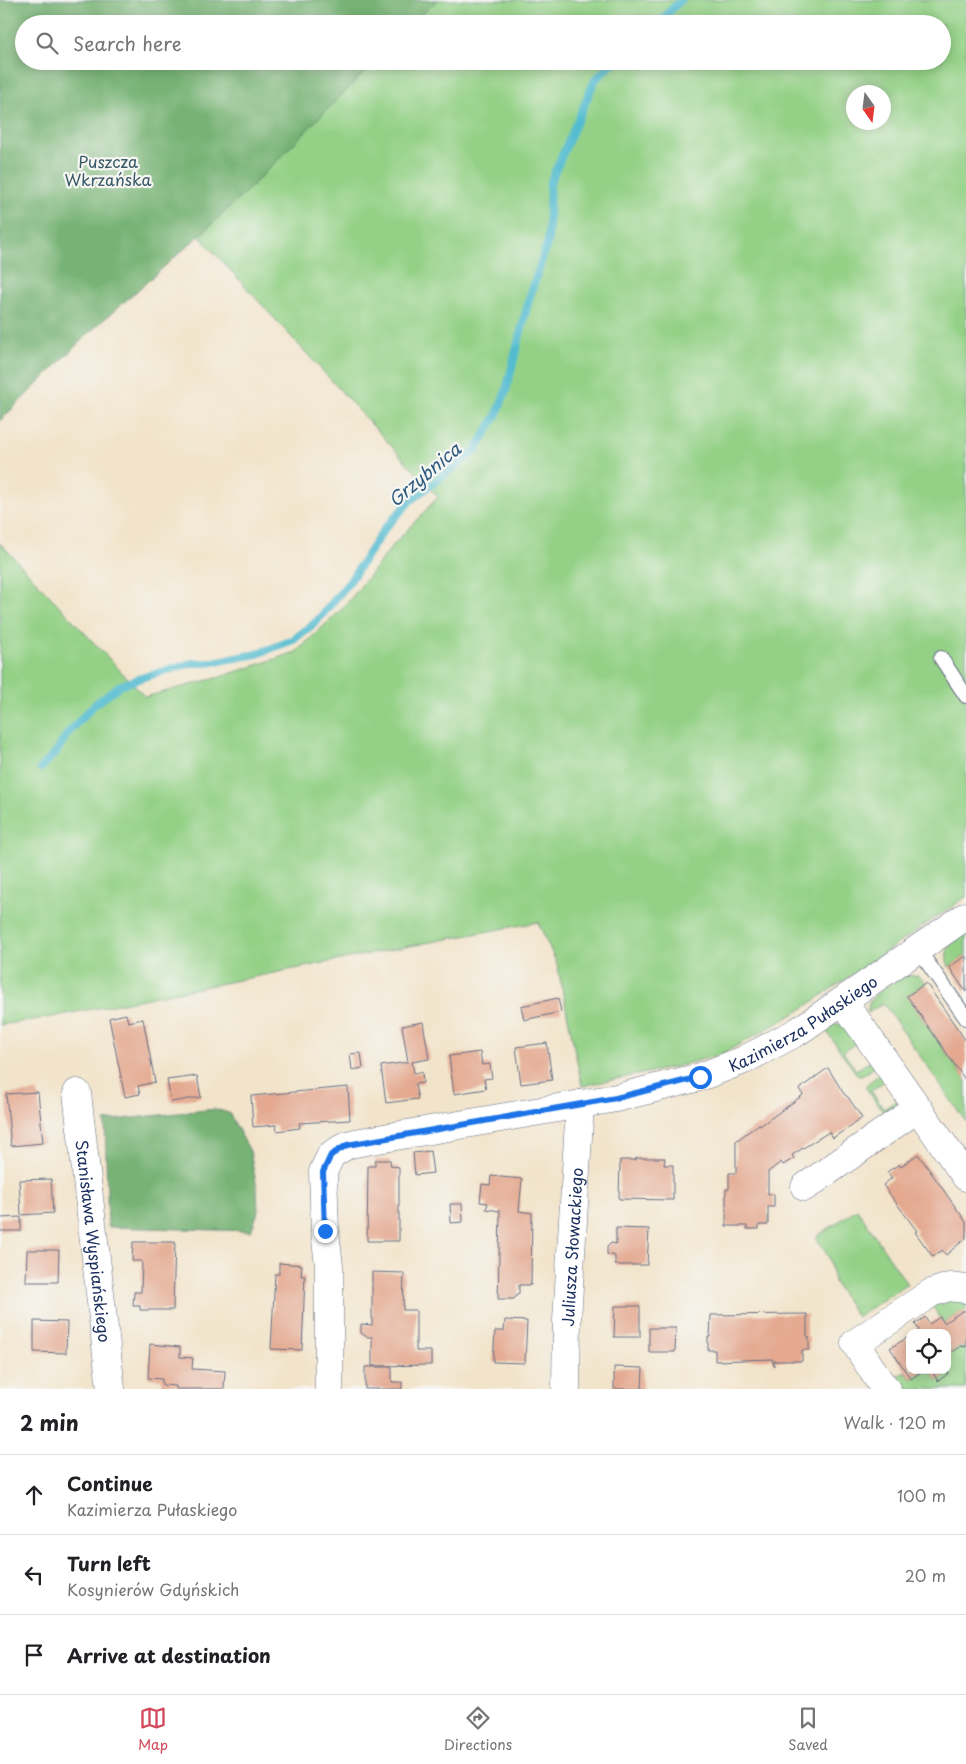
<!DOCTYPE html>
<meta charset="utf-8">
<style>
:root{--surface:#fff;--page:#f2f2f2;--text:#202124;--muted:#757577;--line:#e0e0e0;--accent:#d1495b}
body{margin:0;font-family:"Playpen Sans",sans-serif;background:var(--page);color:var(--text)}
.controls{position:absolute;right:15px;bottom:15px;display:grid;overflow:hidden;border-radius:10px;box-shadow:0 2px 12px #0003}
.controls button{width:45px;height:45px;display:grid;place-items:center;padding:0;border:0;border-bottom:1px solid var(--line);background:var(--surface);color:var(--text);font:25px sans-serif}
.compass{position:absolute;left:846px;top:85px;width:45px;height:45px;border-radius:50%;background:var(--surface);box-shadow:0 2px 12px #0003;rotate:166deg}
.stop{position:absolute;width:15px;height:15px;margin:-11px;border:4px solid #1a73e8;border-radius:50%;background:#fff}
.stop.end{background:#1a73e8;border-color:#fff;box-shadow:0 1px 5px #0008}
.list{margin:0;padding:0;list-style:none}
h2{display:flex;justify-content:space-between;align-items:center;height:65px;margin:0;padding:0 20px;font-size:21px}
h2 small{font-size:16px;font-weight:400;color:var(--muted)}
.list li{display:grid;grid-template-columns:32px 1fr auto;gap:15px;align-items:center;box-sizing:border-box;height:80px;padding:0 20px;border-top:1px solid var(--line)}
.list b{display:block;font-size:19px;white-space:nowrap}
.list p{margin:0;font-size:16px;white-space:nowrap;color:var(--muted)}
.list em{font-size:16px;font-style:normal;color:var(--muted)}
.icon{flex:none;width:28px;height:28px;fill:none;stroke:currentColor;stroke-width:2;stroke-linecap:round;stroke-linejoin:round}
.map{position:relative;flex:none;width:966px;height:1389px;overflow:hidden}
.search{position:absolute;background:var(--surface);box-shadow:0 2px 12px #0003;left:15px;right:15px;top:15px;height:55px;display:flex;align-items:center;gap:12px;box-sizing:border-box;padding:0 18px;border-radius:28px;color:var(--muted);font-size:19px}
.sheet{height:305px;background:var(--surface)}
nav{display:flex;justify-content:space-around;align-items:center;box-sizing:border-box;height:70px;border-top:1px solid var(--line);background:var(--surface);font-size:14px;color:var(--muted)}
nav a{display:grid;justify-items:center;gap:2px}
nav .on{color:var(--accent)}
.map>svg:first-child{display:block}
.green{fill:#94d187;stroke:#588072;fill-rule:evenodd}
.forest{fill:#77b374;stroke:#497169}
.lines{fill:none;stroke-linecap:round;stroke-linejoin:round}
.stream{stroke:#53bcd0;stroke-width:8}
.building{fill:#e4a990}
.service-casing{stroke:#666e84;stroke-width:16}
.minor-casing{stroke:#666e84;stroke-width:29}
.service{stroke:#fff;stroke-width:14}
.minor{stroke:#fff;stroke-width:28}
.route{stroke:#1a73e8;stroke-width:6}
.labels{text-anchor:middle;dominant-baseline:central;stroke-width:4.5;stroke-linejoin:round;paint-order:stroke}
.park-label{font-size:16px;fill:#395868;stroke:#f6f6f2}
.street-label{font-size:16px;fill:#1b2f5e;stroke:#f6f6f2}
.water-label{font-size:18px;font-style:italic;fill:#2c5980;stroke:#f6f6f2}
</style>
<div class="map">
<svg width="966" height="1389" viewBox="0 0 966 1389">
<rect width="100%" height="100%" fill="#f6f6f2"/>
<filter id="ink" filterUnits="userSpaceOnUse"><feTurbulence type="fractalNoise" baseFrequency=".02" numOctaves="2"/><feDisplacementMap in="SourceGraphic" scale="10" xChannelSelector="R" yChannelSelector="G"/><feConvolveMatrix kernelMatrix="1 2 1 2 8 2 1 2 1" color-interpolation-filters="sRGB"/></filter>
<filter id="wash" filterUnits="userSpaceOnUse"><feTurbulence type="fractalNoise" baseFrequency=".0096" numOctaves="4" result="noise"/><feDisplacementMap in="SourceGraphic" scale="20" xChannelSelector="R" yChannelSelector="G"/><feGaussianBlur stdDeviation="1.12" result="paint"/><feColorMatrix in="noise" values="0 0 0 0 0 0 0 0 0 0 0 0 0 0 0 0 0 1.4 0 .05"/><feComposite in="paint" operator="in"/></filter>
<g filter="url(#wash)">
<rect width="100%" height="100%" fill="#f2e4cb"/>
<!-- green -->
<path class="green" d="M437 0H966V897L799 1011 722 1054 671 1068 582 1086 557 964 538 922 410 946 52 1017 0 1025V543L145 697 220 677 296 652 344 607 394 544 438 497 199 236 375 61H942V24H413ZM854 92H884V122H854Z
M966 933V956L949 967C942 948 951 944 966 933Z
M904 975 918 976 926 983 907 996 966 1081V1122L883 1003 868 1013C866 994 890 985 904 975Z
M838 1024 843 1025 859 1041 843 1052 856 1070 872 1060 876 1065 862 1076H858L825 1029 831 1025Z
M881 1073 886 1080 871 1091 884 1109 899 1098 902 1103 889 1120 866 1088 867 1084Z
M857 1209 907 1284 857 1317 834 1282 829 1258 816 1237Z
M966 1298V1311H962L944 1323 930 1303Z
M961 1346 966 1347V1389H878L880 1382 906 1372 911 1379 924 1370H931L938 1381 949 1373 947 1370V1355Z"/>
<!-- forest -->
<path class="forest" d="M0 0H437L413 24H24V61H375L248 190 199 236 89 333 0 421Z
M215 1109 229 1113 250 1151 257 1188 258 1212 251 1231 108 1227 105 1121Z"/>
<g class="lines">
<!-- stream -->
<path class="stream" d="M657 24 681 0
M41 768 56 752 68 733 94 705 119 686 144 677 192 663H208L257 654 293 640 317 621 350 581 385 528 411 500 476 450 496 416 506 391 529 299 548 241 550 183 595 80 615 61"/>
</g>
<g id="blocks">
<!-- building -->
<path class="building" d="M966 956V992L949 967Z
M926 983 966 1041V1081L907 996Z
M558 998 561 1012 524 1020 521 1006Z
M126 1014 128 1022 143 1019 155 1082 138 1086 140 1094 125 1097 109 1018Z
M423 1022 429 1059 412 1062 414 1073 422 1072 423 1083 415 1084 418 1099 386 1103 381 1066 408 1062 402 1026Z
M547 1043 552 1080 521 1084 516 1047Z
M480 1052 482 1065 490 1064 492 1078 484 1079 486 1089 454 1094 449 1056Z
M361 1053 363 1068 352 1070 350 1054Z
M828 1068 844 1094 848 1097 862 1118 833 1138 829 1132 792 1155 794 1158 783 1165 781 1162 768 1172V1194H774V1207H768V1225H759V1229H747V1226H726V1189H729V1173H736V1141L759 1124 760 1126 803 1095 799 1089Z
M197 1076 201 1097 171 1102 167 1080Z
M348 1087 350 1120 299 1123 300 1128 277 1131 276 1125 253 1127 251 1096Z
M38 1092 43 1143 11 1146 6 1094Z
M430 1151 433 1173 415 1175 413 1153Z
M918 1154 966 1222V1238L946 1255 942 1250 933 1257 915 1232 917 1231 883 1185 892 1178 887 1172 899 1164 900 1167Z
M636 1158H665L664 1165H673V1200L619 1199 620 1160H636Z
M375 1160H390L391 1166 399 1167V1241H367L368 1166H375Z
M491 1176 522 1179 519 1211 532 1213 531 1285H519V1293L514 1299H498L500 1211 486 1209 488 1203 480 1202 482 1184 490 1185Z
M51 1179 53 1213 21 1215 19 1180Z
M450 1204H462L463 1222 451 1223Z
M21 1217V1231H0V1218Z
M616 1228 649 1229 647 1265H615V1256L607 1254V1247L611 1243 616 1244Z
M133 1242H175L173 1310H140V1306H133L134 1292H141L142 1261H132Z
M27 1250H59L58 1282H26Z
M279 1263 302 1265 301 1276H305L302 1350 271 1349 275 1274H279Z
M372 1272 404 1273 403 1310H416V1351H431V1365L372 1366V1337H367L361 1333V1324L372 1325Z
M615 1306H640V1337H614Z
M962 1311H966V1347L961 1346 947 1355V1333H915L919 1330 915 1324 925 1317 929 1324 940 1317 944 1323Z
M807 1314V1336L809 1337V1350H802V1361H774V1366L772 1359 715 1361V1350H708V1337H710L711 1315Z
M505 1320 527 1321 525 1363 493 1362 495 1331H504Z
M34 1321 67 1322 66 1353 34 1352Z
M649 1328H676L675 1352H649Z
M910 1336V1370H924L911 1379 890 1348Z
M150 1344 180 1347V1357L193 1358 192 1369 225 1371 224 1389H176V1386L162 1385V1379L148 1378Z
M365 1367H392V1382H402V1389H365Z
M614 1367 643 1368 642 1389H614Z
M931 1370H947L949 1373 938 1381Z"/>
</g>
</g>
<g filter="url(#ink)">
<use href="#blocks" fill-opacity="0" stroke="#666e84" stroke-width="1"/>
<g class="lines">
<defs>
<path id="service" d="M941 658 966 696
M918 949 966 1018"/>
<g id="minor">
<path d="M843 1001 966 1177"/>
<path id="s1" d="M77 1093 111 1389"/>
<path d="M805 1187 918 1108"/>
<path id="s2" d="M329 1389V1266L325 1231 323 1172 331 1155 347 1145 355 1143 616 1098 700 1077 744 1060 797 1032 966 916"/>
<path id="s3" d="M566 1389 567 1320 580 1104"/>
<path d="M887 1389 880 1382 855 1343 931 1293 949 1287 966 1289"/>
</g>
</defs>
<!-- service casing -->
<use href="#service" class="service-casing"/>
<!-- minor casing -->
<use href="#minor" class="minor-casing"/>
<!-- service -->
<use href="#service" class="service"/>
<!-- minor -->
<use href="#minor" class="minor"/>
</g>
</g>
<g class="lines" filter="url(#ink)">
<!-- route -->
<path class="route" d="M325 1231 323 1172 331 1155 347 1145 616 1098 700 1077"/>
</g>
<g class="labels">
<!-- park labels -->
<g class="park-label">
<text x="108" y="161">Puszcza<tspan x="108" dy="18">Wkrzańska</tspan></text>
</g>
<!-- street labels -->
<g class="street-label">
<text stroke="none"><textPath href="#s2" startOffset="731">Kazimierza Pułaskiego</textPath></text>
<text stroke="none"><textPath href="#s1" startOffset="149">Stanisława Wyspiańskiego</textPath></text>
<text stroke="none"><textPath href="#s3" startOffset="142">Juliusza Słowackiego</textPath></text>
</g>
<!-- water labels -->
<g class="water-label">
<text transform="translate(424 474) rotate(-40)">Grzybnica</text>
</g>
</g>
</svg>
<div class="controls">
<button><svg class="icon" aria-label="locate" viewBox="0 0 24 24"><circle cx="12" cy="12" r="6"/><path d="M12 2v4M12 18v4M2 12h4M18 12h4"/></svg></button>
</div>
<svg class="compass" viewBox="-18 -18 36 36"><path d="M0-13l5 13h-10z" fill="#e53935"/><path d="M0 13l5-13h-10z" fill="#757577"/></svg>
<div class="stop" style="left:700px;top:1077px"></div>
<div class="stop end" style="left:325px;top:1231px"></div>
<div class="search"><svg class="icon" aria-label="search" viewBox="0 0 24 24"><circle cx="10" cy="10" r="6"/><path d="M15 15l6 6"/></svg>Search here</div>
</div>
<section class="sheet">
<h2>2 min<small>Walk · 120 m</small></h2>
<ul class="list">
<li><svg class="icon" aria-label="ahead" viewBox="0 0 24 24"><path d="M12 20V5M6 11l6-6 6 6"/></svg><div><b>Continue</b><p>Kazimierza Pułaskiego</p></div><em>100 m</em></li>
<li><svg class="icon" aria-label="left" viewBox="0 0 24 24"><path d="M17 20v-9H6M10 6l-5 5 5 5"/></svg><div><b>Turn left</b><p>Kosynierów Gdyńskich</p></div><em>20 m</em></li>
<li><svg class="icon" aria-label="arrive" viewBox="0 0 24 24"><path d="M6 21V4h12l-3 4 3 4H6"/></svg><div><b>Arrive at destination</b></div></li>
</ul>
</section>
<nav>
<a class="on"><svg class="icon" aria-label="map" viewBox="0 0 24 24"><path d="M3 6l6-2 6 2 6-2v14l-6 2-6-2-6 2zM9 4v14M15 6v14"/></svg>Map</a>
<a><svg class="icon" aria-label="directions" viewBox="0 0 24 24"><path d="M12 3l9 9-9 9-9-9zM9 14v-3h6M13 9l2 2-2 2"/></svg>Directions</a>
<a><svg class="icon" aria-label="saved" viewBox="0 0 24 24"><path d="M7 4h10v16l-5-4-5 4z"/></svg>Saved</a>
</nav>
